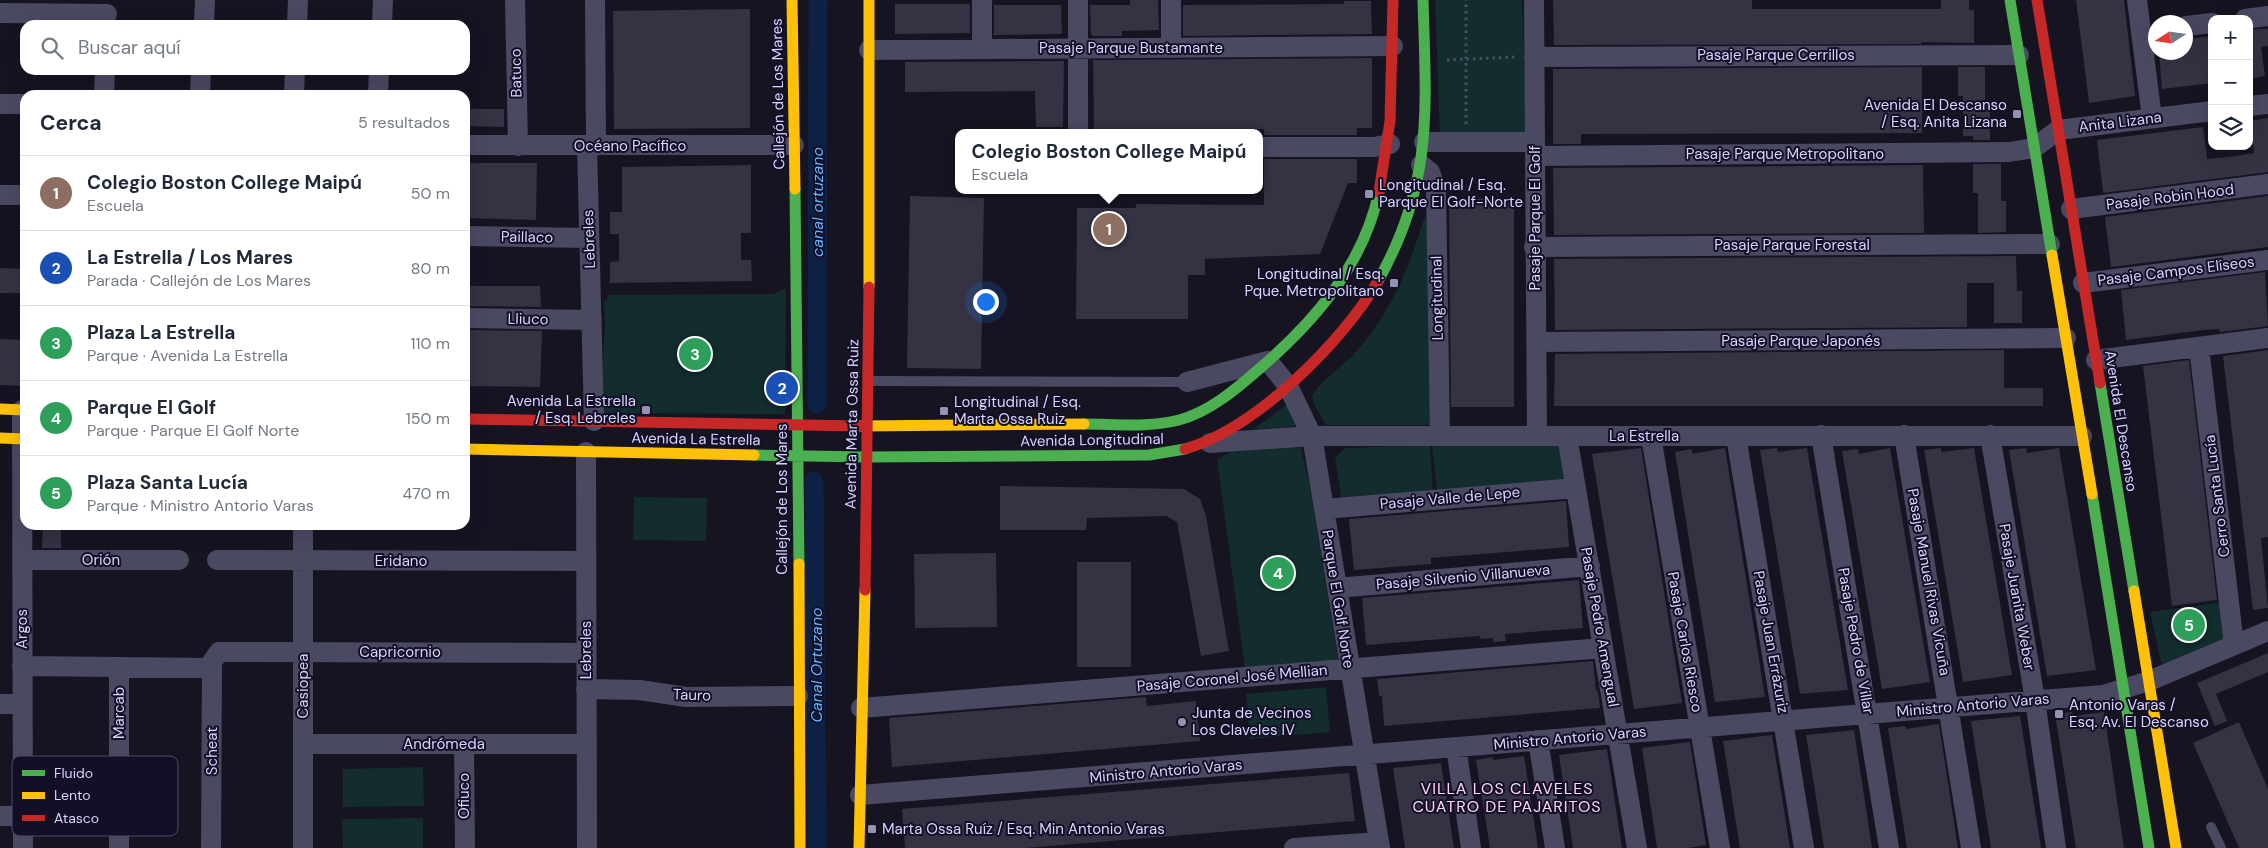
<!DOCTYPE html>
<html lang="es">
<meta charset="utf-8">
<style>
:root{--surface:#fff;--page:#f6f6f7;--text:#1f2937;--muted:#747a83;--line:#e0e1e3;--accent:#9591b1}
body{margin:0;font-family:"DM Sans",sans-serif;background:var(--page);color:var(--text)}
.controls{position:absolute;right:15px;top:15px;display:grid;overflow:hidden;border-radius:10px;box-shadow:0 5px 20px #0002}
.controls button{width:45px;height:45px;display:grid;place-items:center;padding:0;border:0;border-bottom:1px solid var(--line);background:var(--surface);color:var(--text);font:25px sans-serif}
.compass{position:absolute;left:2148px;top:15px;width:45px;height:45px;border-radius:50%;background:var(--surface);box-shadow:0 5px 20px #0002;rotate:258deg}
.you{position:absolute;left:985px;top:301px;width:18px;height:18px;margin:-12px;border:4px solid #fff;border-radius:50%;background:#1a73e8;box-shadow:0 0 0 8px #1a73e833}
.badge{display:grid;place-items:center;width:32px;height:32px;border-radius:50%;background:var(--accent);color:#fff;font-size:16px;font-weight:700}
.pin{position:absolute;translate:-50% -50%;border:2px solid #fff;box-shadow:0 1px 5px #0006}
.popup{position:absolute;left:955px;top:129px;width:308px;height:65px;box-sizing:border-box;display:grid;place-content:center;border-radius:10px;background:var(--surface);filter:drop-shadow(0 1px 4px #0005);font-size:16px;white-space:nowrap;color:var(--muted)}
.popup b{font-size:19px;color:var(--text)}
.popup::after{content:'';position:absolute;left:50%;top:100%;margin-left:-10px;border:10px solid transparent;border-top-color:var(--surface)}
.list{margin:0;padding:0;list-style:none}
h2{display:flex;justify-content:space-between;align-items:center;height:65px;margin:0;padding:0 20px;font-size:21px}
h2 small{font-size:16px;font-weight:400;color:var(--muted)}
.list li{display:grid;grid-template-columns:32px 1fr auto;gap:15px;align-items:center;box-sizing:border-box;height:75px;padding:0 20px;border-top:1px solid var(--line)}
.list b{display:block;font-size:19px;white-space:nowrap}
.list p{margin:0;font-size:16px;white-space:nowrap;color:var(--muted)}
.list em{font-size:16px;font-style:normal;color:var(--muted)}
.icon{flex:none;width:28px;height:28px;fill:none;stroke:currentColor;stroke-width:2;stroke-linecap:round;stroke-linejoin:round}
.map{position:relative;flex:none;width:2268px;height:848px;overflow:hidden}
.search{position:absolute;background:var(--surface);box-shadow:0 5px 20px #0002;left:20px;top:20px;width:450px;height:55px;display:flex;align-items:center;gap:12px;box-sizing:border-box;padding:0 18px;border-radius:15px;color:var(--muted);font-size:19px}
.panel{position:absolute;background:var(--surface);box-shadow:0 5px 20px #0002;left:20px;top:90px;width:450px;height:440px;border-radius:15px}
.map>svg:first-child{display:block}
.green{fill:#132c2d}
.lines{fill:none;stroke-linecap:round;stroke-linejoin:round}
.canal{stroke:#0d2144;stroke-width:19}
.building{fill:#343243}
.path{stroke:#44505f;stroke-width:3;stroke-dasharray:2.5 4;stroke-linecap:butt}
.lane{stroke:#4a4962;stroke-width:10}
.street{stroke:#4a4962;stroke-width:20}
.fast{stroke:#4caf50;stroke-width:11}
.slow{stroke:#ffc107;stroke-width:11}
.jam{stroke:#c62828;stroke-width:11}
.poi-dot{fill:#9591b1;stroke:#130f26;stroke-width:2}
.labels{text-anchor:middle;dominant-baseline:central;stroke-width:4;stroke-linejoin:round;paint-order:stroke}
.street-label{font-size:15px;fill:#d9d4ff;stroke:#130f26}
.poi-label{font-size:15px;fill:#d9d4ff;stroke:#130f26;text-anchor:start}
.water-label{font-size:16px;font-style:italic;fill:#62b6ff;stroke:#130f26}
.neighbourhood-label{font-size:16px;letter-spacing:1px;fill:#ffd6f0;stroke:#130f26}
.key{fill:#130f26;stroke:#4e4a67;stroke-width:1}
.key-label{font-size:14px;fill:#d9d4ff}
</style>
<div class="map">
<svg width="2268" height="848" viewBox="0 0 2268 848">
<rect width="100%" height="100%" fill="#161421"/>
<!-- green -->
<path class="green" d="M1435 0H1522L1527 136H1440Z
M1424 218 1428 221 1431 425H1326L1314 404 1312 396C1320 381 1343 366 1355 353 1391 312 1409 269 1424 218Z
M786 288 785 414 600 413 605 327 604 300H607L608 295 773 294Z
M1289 403 1297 426 1252 430Z
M1562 441 1569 483 1437 493 1432 446Z
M1300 445 1309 482 1339 665 1245 669 1217 459 1235 450Z
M1430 445 1433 493 1342 501 1335 458 1345 448Z
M634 497 707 498 706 541 633 540Z
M2224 602 2227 638 2162 666 2150 612Z
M1326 687 1330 732 1250 739 1246 694Z
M423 767 424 806 343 807V769Z
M423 818V848H343L342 819Z"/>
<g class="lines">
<!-- canal -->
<path class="canal" d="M817 404 818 0
M814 481 817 848"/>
</g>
<!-- building -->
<path class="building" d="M1130 0H1158L1159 30 1122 31V36H1093L1091 34 1090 5H1130Z
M1553 0H1752V9H1941V0H1969V10H1974V43L1921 42V44L1554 45Z
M2076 0H2124L2135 96 2089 103Z
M1344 1H1371L1372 34 1183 36V5L1344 4Z
M895 4H968L970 5V33L895 34Z
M994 5H1061L1062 34 994 35Z
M750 9V128L614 129 613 11Z
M2259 29H2268V46L2261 47 2265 76 2249 79V30Z
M2212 36V83L2162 89 2159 52H2186V39Z
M1372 58V128H1357V135H1264V129H1260L1094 130 1093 60Z
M1064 61 1063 127H1036L1035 91 905 92V62Z
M1922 67V133L1581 134V144H1553V69Z
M1958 67H1985V104H1990V140H1973V136H1963V96H1958Z
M465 109H504V127L465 126Z
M2268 118V172L2103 193 2097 140 2203 127 2207 159 2229 157 2254 153 2250 121Z
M1264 159H1357V183H1348L1320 254 1205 259V275H1188V319H1076L1077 208H1136V204L1264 205Z
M465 163H537L536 220 465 218Z
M1973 164H2001V201H2006V232L1978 233V193H1973Z
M751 165V233H741V260H751L752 281 610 283V262L619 261V234H610V212H622V167Z
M1923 165 1924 233 1554 235 1553 168Z
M910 196 984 198 981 369 907 368Z
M2268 196V247L2111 267 2105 217Z
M1514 198V407H1451L1449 199Z
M2016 256 2017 291H2022V323H1994V283H1967V327L1555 330 1554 259Z
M0 268 25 269V293H0Z
M2265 272 2268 326 2220 332 2219 329 2203 330 2126 340 2121 290Z
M465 286H540L541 307 465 306Z
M465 330 542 331 540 387 465 386Z
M0 339 25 340V386L0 385Z
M2004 350V388H2043V406H1554L1555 354Z
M2268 350V537L2261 538 2268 608 2253 610 2223 356Z
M2189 360 2217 600 2172 606 2143 366Z
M1641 448 1682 703 1634 709 1592 454Z
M1725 448 1765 697 1715 702 1675 452 1692 449V454Z
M1777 448 1778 452 1807 448 1848 690 1800 694 1760 450Z
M1890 448 1930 682 1882 689 1842 451 1858 449 1859 454Z
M1941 448V452L1974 448 2012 675 1963 682 1924 450Z
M2026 448 2027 453 2059 448 2096 670 2047 676 2009 450Z
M1000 486 1184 489 1200 499 1206 516 1229 651 1201 656 1177 522 1166 516 1087 518 1086 530H1000Z
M1566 501 1569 547 1431 558V564L1354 570 1349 519Z
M43 525H61V548H42Z
M996 553 997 627 915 628 914 554Z
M1077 562H1131V667H1077Z
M1579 580 1583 628 1505 634 1506 641 1493 642V638L1480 639V636L1366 645 1362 598Z
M2268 653V672L2216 694 2227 721 2215 726 2197 683Z
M1593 661 1596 691H1598L1600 708 1384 726 1382 696H1379L1377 679Z
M1146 697 1147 706 1196 701 1200 741 892 767 889 718Z
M2072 712 2073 716 2104 712 2124 848H2076L2055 714Z
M2020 716 2041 848H1991L1971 721Z
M2239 722 2268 789V848H2239L2193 743Z
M1939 724 1958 848H1907L1888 728 1905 726 1906 729Z
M1854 730 1872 848H1824L1806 735Z
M1772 735 1790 848H1740L1723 741Z
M1690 742 1706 845 1688 848H1657L1642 748Z
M1607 749 1622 848H1573L1559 755Z
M1524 756 1538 848H1490L1476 760 1493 757V760Z
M1441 763 1454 848H1405L1393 768Z
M1349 773 1355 821 1025 848H905L902 809Z"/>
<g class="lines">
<!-- path -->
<path class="path" d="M1447 60 1516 57
M1466 124V0"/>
<!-- lane -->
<path class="lane" d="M871 381 1187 382
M2211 827 2221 848"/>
<!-- street -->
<path class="street" d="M515 0 518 146
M595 0 596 146
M1078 0V133
M1171 0V48
M1534 0 1537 436
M2137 0 2152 118
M0 13 107 14
M2245 19 2268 16
M204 25 205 0
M297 25 298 0
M382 25 383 0
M2186 26 2212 23
M869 50 1393 46
M982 50V0
M1534 57 2019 55
M104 95 105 70
M200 95 201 70
M294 95 295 70
M378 95 379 70
M0 104H25
M2249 106 2268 104
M1424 142H1535
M465 145H794
M587 146 594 421
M1259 147H1374L1390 144
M1535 156 2009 152 2034 148 2058 130 2212 111
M1421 165 1430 172 1436 189 1440 436
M0 195H25
M2071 209 2268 184
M465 236 589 238
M1534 247 2050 244
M2083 283 2268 260
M465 318 592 320
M1536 342 2066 338
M2199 347 2234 645
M2096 360 2268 338
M1187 382 1268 361 1288 386 1312 436 1380 848
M22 410 23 848
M1821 435 1889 848
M1904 435 1971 848
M1990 435 2035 700 2056 848
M1567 436 1637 848
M1651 436 1720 848
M1736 436 1804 848
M1210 443 1312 436H2082
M586 452 587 848
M1324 509 1576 488
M22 560H179
M217 560 586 561
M1337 588 1590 566
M22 666 212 668
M119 667V848
M586 689 639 690 686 697 798 696
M0 704H22
M861 708 1603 648
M1538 740 1555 848
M303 744H586
M464 744 465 848
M1456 747 1471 848
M860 795 2103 695 2149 681 2268 631
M0 816H23
M211 848 212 662 219 652 586 653
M303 848V525
M1294 848 1379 842"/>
<!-- fast -->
<path class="fast" d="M2010 0 2052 255
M795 189 799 564
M1378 281C1434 182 1426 109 1423 0
M2100 383 2134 591
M1084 424C1115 424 1149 428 1179 420 1209 412 1235 390 1258 370 1314 322 1363 266 1379 192
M754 455 867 457 1149 455 1185 449
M2092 494 2149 848"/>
<!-- slow -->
<path class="slow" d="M792 0 795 189
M869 0V287
M2052 255 2092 494
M0 409 25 410
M860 426 1084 424
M0 438 25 439
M465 449 754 455
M799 564 800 848
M2134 591 2176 848
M859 848 865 590"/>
<!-- jam -->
<path class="jam" d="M2037 0 2100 383
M1379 192 1390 121 1393 0
M465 419 860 426
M1185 449C1255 429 1342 343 1378 281
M865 590 869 287"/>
</g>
<!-- markers -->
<g class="poi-dot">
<rect x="2012" y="109" width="10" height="10" rx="2.5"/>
<rect x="1364" y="189" width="10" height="10" rx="2.5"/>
<rect x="1389" y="278" width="10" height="10" rx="2.5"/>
<rect x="641" y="405" width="10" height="10" rx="2.5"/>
<rect x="939" y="406" width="10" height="10" rx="2.5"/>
<rect x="2054" y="709" width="10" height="10" rx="2.5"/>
<circle cx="1182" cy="722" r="5"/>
<rect x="867" y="824" width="10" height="10" rx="2.5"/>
</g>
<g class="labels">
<!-- street labels -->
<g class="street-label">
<text x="1131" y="48">Pasaje Parque Bustamante</text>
<text x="1776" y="55">Pasaje Parque Cerrillos</text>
<text transform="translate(516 73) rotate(-91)">Batuco</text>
<text transform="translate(778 94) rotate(-91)">Callejón de Los Mares</text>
<text transform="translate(2120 122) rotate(-7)">Anita Lizana</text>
<text x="630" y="146">Océano Pacífico</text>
<text x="1785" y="154">Pasaje Parque Metropolitano</text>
<text transform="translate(2170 197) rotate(-7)">Pasaje Robin Hood</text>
<text transform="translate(1535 218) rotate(-90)">Pasaje Parque El Golf</text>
<text transform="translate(527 237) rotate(1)">Paillaco</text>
<text transform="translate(589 239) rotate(-92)">Lebreles</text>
<text x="1792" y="245">Pasaje Parque Forestal</text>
<text transform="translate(2176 271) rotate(-7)">Pasaje Campos Elíseos</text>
<text transform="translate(1437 298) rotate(-91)">Longitudinal</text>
<text transform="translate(528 319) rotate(1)">Lliuco</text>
<text x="1801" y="341">Pasaje Parque Japonés</text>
<text transform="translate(2121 421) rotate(81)">Avenida El Descanso</text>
<text transform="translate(852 424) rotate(-89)">Avenida Marta Ossa Ruiz</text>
<text x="1644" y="436">La Estrella</text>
<text transform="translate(696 439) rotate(1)">Avenida La Estrella</text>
<text transform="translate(1092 440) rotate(-1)">Avenida Longitudinal</text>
<text transform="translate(2217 496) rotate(-97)">Cerro Santa Lucía</text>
<text transform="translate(1450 498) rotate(-5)">Pasaje Valle de Lepe</text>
<text transform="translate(782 499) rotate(-90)">Callejón de Los Mares</text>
<text x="101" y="560">Orión</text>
<text x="401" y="561">Eridano</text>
<text transform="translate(1463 577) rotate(-5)">Pasaje Silvenio Villanueva</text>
<text transform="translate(1929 582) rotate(80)">Pasaje Manuel Rivas Vicuña</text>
<text transform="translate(2017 597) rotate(80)">Pasaje Juanita Weber</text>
<text transform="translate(1338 599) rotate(81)">Parque El Golf Norte</text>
<text transform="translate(1600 627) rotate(80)">Pasaje Pedro Amengual</text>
<text transform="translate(22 629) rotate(-90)">Argos</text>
<text transform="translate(1856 641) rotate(80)">Pasaje Pedro de Villar</text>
<text transform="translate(1685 642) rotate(80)">Pasaje Carlos Riesco</text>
<text transform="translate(1771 642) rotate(80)">Pasaje Juan Errázuriz</text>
<text transform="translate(586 650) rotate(-90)">Lebreles</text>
<text x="400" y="652">Capricornio</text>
<text transform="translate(1232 678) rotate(-5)">Pasaje Coronel José Mellian</text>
<text transform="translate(303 686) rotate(-90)">Casiopea</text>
<text transform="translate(692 695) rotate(2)">Tauro</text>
<text transform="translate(1973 705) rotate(-5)">Ministro Antorio Varas</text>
<text transform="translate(119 713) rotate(-90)">Marcab</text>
<text transform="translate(1570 738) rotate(-5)">Ministro Antorio Varas</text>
<text x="444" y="744">Andrómeda</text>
<text transform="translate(212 751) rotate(-90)">Scheat</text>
<text transform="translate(1166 771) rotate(-5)">Ministro Antorio Varas</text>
<text transform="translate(464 796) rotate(-90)">Ofiuco</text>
</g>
<!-- poi labels -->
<g class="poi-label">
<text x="2007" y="105" text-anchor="end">Avenida El Descanso<tspan x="2007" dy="17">/ Esq. Anita Lizana</tspan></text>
<text x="1379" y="185">Longitudinal / Esq.<tspan x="1379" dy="17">Parque El Golf-Norte</tspan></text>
<text x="1384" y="274" text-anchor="end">Longitudinal / Esq.<tspan x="1384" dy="17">Pque. Metropolitano</tspan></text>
<text x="636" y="401" text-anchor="end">Avenida La Estrella<tspan x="636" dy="17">/ Esq. Lebreles</tspan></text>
<text x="954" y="402">Longitudinal / Esq.<tspan x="954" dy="17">Marta Ossa Ruiz</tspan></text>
<text x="2069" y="705">Antonio Varas /<tspan x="2069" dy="17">Esq. Av. El Descanso</tspan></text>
<text x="1192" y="713">Junta de Vecinos<tspan x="1192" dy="17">Los Claveles IV</tspan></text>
<text x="882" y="829">Marta Ossa Ruíz / Esq. Min Antonio Varas</text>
</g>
<!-- water labels -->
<g class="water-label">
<text transform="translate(817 202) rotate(-90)">canal ortuzano</text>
<text transform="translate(816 665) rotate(-90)">Canal Ortuzano</text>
</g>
<!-- neighbourhood labels -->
<g class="neighbourhood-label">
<text x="1507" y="788">VILLA LOS CLAVELES<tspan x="1507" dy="18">CUATRO DE PAJARITOS</tspan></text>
</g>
</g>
<!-- legend -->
<rect x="12" y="756" width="166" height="80" rx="8" class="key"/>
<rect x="22" y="770" width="23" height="6" fill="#4caf50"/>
<rect x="22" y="792" width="23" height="7" fill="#ffc107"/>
<rect x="22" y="815" width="23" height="6" fill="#c62828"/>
<g class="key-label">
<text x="54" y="778">Fluido</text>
<text x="54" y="800">Lento</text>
<text x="54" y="823">Atasco</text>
</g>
</svg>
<div class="controls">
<button>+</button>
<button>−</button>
<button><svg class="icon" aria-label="layers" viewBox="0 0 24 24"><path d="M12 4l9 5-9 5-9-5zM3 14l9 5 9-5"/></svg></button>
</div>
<svg class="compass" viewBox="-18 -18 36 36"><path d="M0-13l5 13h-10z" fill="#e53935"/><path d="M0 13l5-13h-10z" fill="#747a83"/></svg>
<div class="you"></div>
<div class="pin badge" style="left:1109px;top:229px;background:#8d6e63">1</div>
<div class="popup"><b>Colegio Boston College Maipú</b>Escuela</div>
<div class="pin badge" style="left:782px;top:388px;background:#1a4fb4">2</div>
<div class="pin badge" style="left:695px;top:354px;background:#2e9e5b">3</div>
<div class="pin badge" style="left:1278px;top:573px;background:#2e9e5b">4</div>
<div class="pin badge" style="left:2189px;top:625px;background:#2e9e5b">5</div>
<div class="search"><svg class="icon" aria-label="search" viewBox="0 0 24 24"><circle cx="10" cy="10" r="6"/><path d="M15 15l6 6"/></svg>Buscar aquí</div>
<section class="panel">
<h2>Cerca<small>5 resultados</small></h2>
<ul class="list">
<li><span class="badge" style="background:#8d6e63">1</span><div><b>Colegio Boston College Maipú</b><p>Escuela</p></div><em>50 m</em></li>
<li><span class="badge" style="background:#1a4fb4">2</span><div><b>La Estrella / Los Mares</b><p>Parada · Callejón de Los Mares</p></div><em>80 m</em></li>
<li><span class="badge" style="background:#2e9e5b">3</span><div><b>Plaza La Estrella</b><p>Parque · Avenida La Estrella</p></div><em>110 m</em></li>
<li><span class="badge" style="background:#2e9e5b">4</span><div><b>Parque El Golf</b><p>Parque · Parque El Golf Norte</p></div><em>150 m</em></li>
<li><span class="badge" style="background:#2e9e5b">5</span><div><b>Plaza Santa Lucía</b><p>Parque · Ministro Antorio Varas</p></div><em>470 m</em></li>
</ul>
</section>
</div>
